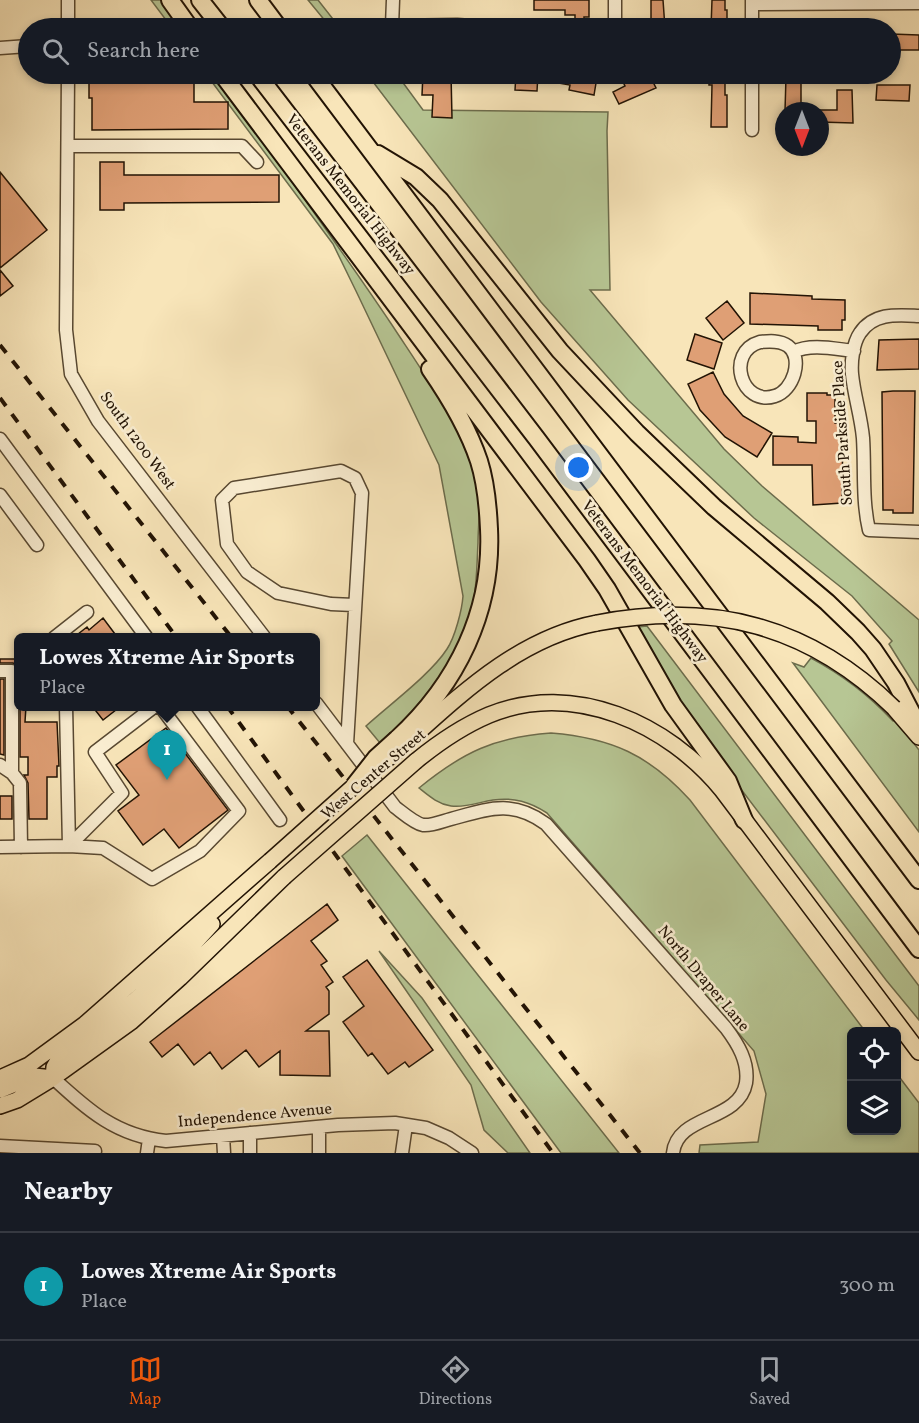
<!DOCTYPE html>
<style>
:root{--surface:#171b24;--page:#20242c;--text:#f1f3f6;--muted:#9ea1a6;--line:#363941;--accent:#ea580c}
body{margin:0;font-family:Vollkorn,serif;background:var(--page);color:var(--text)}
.controls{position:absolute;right:18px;bottom:18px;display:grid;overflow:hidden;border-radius:9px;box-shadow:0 3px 9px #0003}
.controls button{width:54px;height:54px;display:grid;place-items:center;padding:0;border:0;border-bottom:2px solid var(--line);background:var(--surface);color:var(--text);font:30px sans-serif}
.compass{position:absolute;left:775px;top:102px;width:54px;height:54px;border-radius:50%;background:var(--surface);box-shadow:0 3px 9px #0003;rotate:180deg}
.you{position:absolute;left:579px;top:468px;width:21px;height:21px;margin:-15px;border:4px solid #fff;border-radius:50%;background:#1a73e8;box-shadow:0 0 0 9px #1a73e833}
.badge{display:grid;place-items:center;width:39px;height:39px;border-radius:50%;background:var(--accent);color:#fff;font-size:20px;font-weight:700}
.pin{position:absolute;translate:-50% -50px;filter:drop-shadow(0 2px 3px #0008)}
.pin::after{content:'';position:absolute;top:32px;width:21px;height:18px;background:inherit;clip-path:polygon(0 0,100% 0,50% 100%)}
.popup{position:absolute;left:14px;top:633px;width:306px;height:78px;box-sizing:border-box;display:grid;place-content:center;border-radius:9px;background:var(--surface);filter:drop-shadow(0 2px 4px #0005);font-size:20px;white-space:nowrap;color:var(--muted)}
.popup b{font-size:22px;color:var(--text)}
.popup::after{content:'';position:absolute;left:50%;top:100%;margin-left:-12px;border:12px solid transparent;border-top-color:var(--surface)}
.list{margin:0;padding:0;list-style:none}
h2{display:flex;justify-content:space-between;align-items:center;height:78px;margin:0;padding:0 24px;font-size:26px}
h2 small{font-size:20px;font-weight:400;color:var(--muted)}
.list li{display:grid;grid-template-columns:39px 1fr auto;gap:18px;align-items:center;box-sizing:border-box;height:108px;padding:0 24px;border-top:2px solid var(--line)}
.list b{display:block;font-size:22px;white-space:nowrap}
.list p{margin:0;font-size:20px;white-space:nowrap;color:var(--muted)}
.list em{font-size:20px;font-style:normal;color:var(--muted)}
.icon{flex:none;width:33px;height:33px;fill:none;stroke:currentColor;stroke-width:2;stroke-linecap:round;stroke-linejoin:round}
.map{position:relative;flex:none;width:919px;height:1153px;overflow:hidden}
.search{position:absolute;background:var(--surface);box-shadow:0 3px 9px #0003;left:18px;right:18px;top:18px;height:66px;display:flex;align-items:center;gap:15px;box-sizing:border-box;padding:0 21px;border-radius:33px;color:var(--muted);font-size:22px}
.sheet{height:186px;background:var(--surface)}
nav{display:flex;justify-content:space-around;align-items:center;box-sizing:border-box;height:84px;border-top:2px solid var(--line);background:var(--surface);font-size:16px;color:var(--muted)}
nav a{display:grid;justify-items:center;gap:3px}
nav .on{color:var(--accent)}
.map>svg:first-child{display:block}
.green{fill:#b7c694;stroke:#6c6c4c;stroke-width:1.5}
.building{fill:#df9f75;stroke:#221304;stroke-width:1.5}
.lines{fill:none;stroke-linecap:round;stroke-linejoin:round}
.minor-casing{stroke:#584831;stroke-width:15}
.major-casing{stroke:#221304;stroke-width:18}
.highway-casing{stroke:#221304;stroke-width:20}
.minor{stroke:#faeed2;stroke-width:12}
.major{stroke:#f8e5b9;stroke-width:15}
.highway{stroke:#f8e5b9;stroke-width:16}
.rail{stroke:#221304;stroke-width:4;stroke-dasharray:10 10;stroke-linecap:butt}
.major-bridge-casing{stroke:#221304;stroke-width:18;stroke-linecap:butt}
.highway-bridge-casing{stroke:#221304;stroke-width:20;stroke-linecap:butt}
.major-bridge{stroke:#f8e5b9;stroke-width:15}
.highway-bridge{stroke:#f8e5b9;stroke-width:16}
.labels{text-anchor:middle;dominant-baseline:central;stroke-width:5;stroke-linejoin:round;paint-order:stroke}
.street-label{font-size:16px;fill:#221304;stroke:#faeed2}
</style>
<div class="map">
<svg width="919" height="1153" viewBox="0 0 919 1153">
<rect width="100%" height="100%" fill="#f8e5b9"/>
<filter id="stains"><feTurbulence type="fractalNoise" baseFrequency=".00333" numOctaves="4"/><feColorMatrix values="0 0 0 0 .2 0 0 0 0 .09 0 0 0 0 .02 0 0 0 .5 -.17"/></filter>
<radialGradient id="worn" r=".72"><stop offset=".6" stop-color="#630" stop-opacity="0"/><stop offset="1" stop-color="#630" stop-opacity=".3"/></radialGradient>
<!-- green -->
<path class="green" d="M151 0H162L183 28H172Z
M308 0H318L340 28H331Z
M206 74H215C274 157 335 240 392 325 424 374 466 431 478 489 481 506 478 526 478 543 477 561 477 580 474 598 463 657 423 704 380 743L366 726C389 705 431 674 447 649 455 637 462 610 463 596L439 465 356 291 333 244Z
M367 74H401V80L423 110 608 112 607 131 610 290H590L724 449 762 486 919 620V692L889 644 892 641 852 596 754 518 628 400 541 302Z
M647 626 919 986V1020L886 980 728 772 687 713 637 627Z
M811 658C841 674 869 695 893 721L896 720 919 750V832L793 663 804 667Z
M551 733C612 738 649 755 690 800L865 1031 852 1032V1130H896L897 1074 919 1103V1153H699L700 1145 758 1142 766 1094 754 1051 547 813C530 802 514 797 493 800 479 802 466 808 451 806 438 804 429 796 419 788 463 752 495 737 551 733Z
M367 835 619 1153H561L342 856Z
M379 951 422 998 530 1153H508L484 1130 471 1085Z"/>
<!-- building -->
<path class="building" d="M534 0H589V17H584V21H575V15H565V10H534Z
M651 0H663L665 28H651Z
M712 0H725V10H727V28H711Z
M891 34 919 35V50H891Z
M89 74H194V102H228V129L92 130V98H89Z
M423 74H451L452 118 432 117 433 95H422Z
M516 74H538L537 91 515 90Z
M559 74 597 77 594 95 569 90 570 85 558 83Z
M636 74H649L656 88 619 104 613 92 625 86 622 80Z
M709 74H725V95H727V127H711L712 85H709Z
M786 77H801V111H785Z
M877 85H910L909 101 876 100Z
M837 90H852L853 123 820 122V110H837Z
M100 162H124V175H279V202L124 203V210H100Z
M0 172 47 230 0 268Z
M0 270 13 286 0 296Z
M750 293 812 296V299L845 300V320H842V330H818V326L750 324Z
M727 301 744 323 723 340 706 318Z
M695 334 722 343 714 369 687 360Z
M919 339V369L877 370 879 340Z
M713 372 724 394 743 416 772 433 757 457 725 437 700 410 688 384Z
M893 391H915L913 513H893V510H883L882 392Z
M807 393H827V395H835V423H843L842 503 813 505 812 465H773V436L798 437V442L816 443V421H807Z
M103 618 118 638H73L87 627 89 630Z
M0 659H18V666L13 663H0Z
M0 679H4V755L0 754Z
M20 706H26L25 722H57L59 766H57V777H47V819H29L28 783 24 775H28V757H20Z
M92 706H121L103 720Z
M166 728 228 810 179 848 164 829 143 845 118 811 139 795 116 765Z
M0 796H12V819H0Z
M327 904 338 920 311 941 327 961 321 965 333 982 326 987 329 991V1014L306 1031H329L330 1076 280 1075V1051L259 1067 246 1050 222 1069 210 1052 194 1065 178 1044 162 1057 150 1042Z
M367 960 433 1050 409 1067 405 1062 388 1074 372 1053 368 1056 343 1022 364 1006 343 977Z"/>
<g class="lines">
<defs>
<path id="minor" d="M68 0V28
M393 0 392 26 457 25 500 28
M615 0V28
M752 0V28
M752 4 919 3
M0 48 28 46
M68 74 66 330 71 374 98 421 265 638
M752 74V130
M68 146H242L257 162
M919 316C898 315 874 312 860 333 853 343 851 362 852 374 854 395 861 416 863 438 865 469 862 500 869 530L919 532
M760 342C769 341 780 340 788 346 804 358 793 391 775 396 741 407 725 352 760 342Z
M793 352C811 343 835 349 854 351
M0 439 147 638
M0 495 37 545
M54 638 87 612
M0 671H12V773
M316 703 395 807C403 813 414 823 423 825 432 826 443 821 451 819 488 809 512 799 546 824L726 1028C738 1044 749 1062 746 1083 739 1122 677 1114 673 1153
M66 706 69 846
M197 706 280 820
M347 744 362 493 355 478 341 471 234 488 222 500 227 544 247 572 278 593 331 604 354 605
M0 765 12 773 20 783 21 847
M69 846 122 793 95 752 155 706
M0 847 69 846 103 848 152 879 200 851 239 811 160 706
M53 1078C88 1110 116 1136 166 1141L338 1125 395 1123 426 1128 449 1138 472 1153
M319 1127V1153
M223 1136 224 1153
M0 1146 95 1151
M147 1153 149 1139
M250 1153V1133
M402 1153 406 1125"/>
<path id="major" d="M894 708 919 737
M403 746C460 695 518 638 597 623
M416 761C438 743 463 726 489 715 574 680 668 724 722 790L919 1052
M0 1078 29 1065 85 1024 270 861
M53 1078 54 1067 57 1062C112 1022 167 975 212 924
M0 1090 34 1076 53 1078
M0 1106 17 1100 53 1078 131 1022 180 978 284 877"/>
<path id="highway" d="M170 0 190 28
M200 0 222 28
M258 0 279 28
M222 74 587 560 607 589 673 705 728 781 744 820
M257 74 537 439 919 949
M313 74 919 880
M378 154 416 177 440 200 560 351 637 433 714 507 827 602 858 632 873 649 896 683 919 727
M397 739C457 684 493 611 489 529 488 506 486 483 479 461 468 428 450 398 430 369"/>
</defs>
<!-- minor casing -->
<use href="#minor" class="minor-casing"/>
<!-- major casing -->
<use href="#major" class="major-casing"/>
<!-- highway casing -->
<use href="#highway" class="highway-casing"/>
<!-- minor -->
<use href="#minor" class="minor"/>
<!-- major -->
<use href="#major" class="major"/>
<!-- highway -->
<use href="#highway" class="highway"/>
<!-- rail -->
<path class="rail" d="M0 345 232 638
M0 398 177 638
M227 706 553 1153
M287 706 640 1153"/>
<defs>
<path id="major-bridge" d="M597 623C712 601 809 625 894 708
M270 861 354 786 403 746
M284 877 416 761"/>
<path id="highway-bridge" d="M354 786 376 758 397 739"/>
</defs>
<!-- major-bridge casing -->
<use href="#major-bridge" class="major-bridge-casing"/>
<!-- highway-bridge casing -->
<use href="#highway-bridge" class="highway-bridge-casing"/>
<!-- major-bridge -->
<use href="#major-bridge" class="major-bridge"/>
<!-- highway-bridge -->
<use href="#highway-bridge" class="highway-bridge"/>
</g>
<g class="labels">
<!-- street labels -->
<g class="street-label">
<text transform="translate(350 195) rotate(52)">Veterans Memorial Highway</text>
<text transform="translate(843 433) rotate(-94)">South Parkside Place</text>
<text transform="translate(137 441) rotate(54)">South 1200 West</text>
<text transform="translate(644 582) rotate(53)">Veterans Memorial Highway</text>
<text transform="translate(374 775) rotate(-40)">West Center Street</text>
<text transform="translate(703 979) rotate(50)">North Draper Lane</text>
<text transform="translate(255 1116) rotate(-5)">Independence Avenue</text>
</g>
</g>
<rect width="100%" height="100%" filter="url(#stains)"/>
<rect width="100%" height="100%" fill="url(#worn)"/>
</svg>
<div class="controls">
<button><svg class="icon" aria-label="locate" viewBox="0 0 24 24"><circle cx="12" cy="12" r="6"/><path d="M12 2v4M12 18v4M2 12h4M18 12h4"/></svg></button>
<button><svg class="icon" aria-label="layers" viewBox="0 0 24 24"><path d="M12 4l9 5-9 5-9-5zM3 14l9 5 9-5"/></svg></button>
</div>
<svg class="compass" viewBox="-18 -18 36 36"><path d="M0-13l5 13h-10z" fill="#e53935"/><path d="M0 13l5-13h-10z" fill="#9ea1a6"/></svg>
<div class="you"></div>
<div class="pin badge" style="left:167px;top:780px;background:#0f9aa8">1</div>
<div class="popup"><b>Lowes Xtreme Air Sports</b>Place</div>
<div class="search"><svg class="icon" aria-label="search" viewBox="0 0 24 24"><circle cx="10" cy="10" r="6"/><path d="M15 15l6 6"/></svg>Search here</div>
</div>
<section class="sheet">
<h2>Nearby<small></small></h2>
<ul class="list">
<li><span class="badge" style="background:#0f9aa8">1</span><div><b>Lowes Xtreme Air Sports</b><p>Place</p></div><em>300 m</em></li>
</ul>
</section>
<nav>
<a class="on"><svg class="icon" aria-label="map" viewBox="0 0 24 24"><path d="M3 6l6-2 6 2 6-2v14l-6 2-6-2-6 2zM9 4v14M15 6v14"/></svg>Map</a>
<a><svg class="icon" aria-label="directions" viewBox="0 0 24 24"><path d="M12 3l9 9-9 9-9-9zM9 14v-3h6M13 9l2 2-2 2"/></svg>Directions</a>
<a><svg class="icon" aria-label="saved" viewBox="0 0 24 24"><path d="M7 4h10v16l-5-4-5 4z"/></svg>Saved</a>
</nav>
